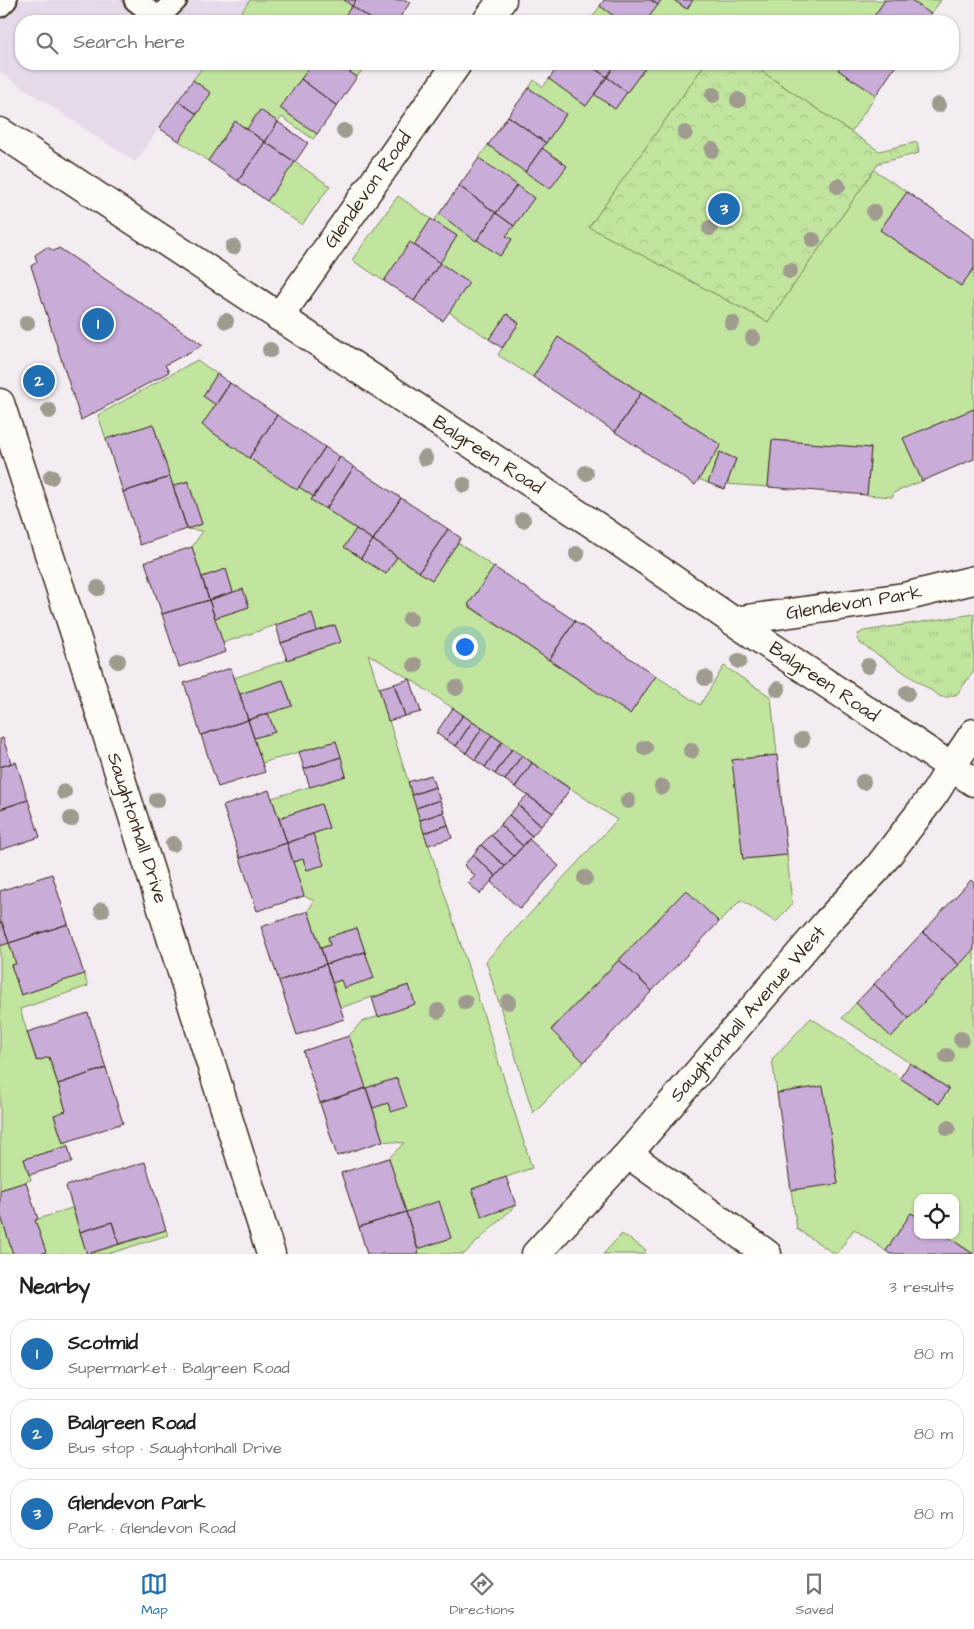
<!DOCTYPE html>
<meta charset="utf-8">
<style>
:root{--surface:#fff;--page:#f2f2f2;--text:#202124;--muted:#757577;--line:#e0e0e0;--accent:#1f6fb2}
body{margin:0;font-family:"Architects Daughter",sans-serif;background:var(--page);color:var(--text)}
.controls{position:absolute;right:15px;bottom:15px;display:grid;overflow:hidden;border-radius:10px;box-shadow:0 1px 4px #0004}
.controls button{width:45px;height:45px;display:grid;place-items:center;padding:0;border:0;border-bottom:1px solid var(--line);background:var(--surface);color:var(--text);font:25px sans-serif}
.you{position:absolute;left:464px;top:646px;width:18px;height:18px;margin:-12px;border:4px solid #fff;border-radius:50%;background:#1a73e8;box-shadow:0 0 0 8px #1a73e833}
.badge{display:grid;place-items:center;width:32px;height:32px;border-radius:50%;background:var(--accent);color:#fff;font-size:16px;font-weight:700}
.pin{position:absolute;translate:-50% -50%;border:2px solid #fff;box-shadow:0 1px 5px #0006}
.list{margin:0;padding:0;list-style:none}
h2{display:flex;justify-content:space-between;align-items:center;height:65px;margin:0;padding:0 20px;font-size:21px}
h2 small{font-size:16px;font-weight:400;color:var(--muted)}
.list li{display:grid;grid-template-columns:32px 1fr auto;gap:15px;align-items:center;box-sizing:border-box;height:70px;margin:0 10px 10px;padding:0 10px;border:1px solid var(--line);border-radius:20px}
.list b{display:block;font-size:19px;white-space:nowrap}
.list p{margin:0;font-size:16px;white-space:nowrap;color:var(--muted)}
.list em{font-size:16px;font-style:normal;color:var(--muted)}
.icon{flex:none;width:28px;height:28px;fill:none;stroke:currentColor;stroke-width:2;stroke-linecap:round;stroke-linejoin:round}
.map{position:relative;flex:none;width:974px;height:1254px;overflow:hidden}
.search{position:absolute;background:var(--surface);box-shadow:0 1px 4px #0004;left:15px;right:15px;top:15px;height:55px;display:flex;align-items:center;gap:12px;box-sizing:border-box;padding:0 18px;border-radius:20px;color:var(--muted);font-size:19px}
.sheet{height:305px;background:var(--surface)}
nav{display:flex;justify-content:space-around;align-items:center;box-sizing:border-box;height:70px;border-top:1px solid var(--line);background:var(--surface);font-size:14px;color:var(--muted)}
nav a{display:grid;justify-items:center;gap:2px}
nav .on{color:var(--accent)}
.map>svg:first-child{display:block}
.built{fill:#e6d9ea}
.grass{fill:url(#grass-tufts);stroke:#7e885e}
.park{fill:url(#park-crowns);stroke:#7e885e}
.garden{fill:#c1e59f;stroke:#7e885e}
.building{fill:#c9acd8;stroke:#3b2a1e}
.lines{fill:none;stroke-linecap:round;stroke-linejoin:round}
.service-casing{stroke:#3b2a1e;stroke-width:25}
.minor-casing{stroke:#3b2a1e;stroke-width:31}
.tertiary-casing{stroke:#3b2a1e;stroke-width:31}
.service{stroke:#fdfcf7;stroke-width:21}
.minor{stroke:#fdfcf7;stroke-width:28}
.tertiary{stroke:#fdfcf7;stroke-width:28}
.tree{fill:#a09b8f}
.labels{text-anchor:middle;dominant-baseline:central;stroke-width:4.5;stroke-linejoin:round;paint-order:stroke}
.street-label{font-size:19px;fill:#3b2a1e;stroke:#fdfcf7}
</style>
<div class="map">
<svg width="974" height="1254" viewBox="0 0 974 1254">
<defs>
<pattern id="grass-tufts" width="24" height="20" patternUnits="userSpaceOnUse" patternTransform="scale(1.25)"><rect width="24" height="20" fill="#c1e59f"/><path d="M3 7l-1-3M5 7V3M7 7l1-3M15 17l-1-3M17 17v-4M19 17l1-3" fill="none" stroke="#a7c588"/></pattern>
<pattern id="park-crowns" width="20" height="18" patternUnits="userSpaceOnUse" patternTransform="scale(1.25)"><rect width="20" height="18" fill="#c1e59f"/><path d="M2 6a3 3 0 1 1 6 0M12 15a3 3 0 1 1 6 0" fill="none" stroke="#a7c588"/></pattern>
</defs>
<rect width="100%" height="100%" fill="#f3ecf1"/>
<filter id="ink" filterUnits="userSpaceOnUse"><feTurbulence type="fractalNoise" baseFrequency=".02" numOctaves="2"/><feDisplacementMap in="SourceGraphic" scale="10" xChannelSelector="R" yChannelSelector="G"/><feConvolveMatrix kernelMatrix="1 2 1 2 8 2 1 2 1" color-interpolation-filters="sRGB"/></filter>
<g filter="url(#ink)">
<!-- built -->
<path class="built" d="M0 0H250L235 21H21V64H205L135 162 0 72Z"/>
<!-- grass -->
<path class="grass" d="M974 614V671L957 694 949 697H941L860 643 857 639 858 634 864 631Z"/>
<!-- park -->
<path class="park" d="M705 64H751L879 151 917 142 919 153 879 163 768 322 588 227Z"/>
<!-- garden -->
<path class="garden" d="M250 0H344L352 6 341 21H235Z
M661 0H674L686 9 693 0H885L871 21H646Z
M911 0H941L931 14Z
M600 6 621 21H590Z
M205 64H312L280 108 317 134 313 139 282 117 278 122 260 110 247 129 235 121 208 161 179 141 211 93 193 80Z
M338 64H367L357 77Z
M648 64H705L589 227 768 322 874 170 907 192 880 230 961 286 974 268V409L904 438 922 481 893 493V497L867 495 871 448 772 440 768 487 727 484 736 459 720 452 708 483 699 479 721 445 559 338 533 377 498 355 519 323 507 314 489 339 449 312 469 283 440 263 457 236 434 221 439 214 500 256 512 240 506 236 534 198 479 158 488 145 550 189 567 166 542 148 566 115 529 88 534 80 543 87 549 79 586 106 594 94 615 109Z
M751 64H842L838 70 876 95 851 132Z
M295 162 330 186 302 225 267 201Z
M398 196 431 219 414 245 410 243 384 281 352 260Z
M197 360 217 374 203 396 216 405 299 487 314 497 312 500 356 529 345 547 386 574 397 557 432 580 458 543 494 567 468 606 630 714 656 676 700 705 724 666 771 697 777 755 733 760 743 859 787 855 792 904 776 922 741 900 719 922 686 891 551 1029 584 1062 533 1113 486 961 617 820 410 679 368 654C421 826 479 996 532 1168L472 1189 516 1205 464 1254H419L418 1249 451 1238 439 1202 406 1212 389 1158 404 1143 383 1141 373 1108 388 1103 391 1112 406 1106 397 1078 366 1088 349 1036 361 1022 415 1004 408 985 340 1008 332 983 341 980 374 978 357 928 328 937 330 945 321 948 308 911 314 901 304 896 293 862 303 859 307 870 323 865 313 834 329 828 321 804 279 818 272 798 346 776 336 741 262 763 254 738 275 731 268 713 292 705 283 680 240 694 234 678 340 642 335 625 317 631 311 613 223 643 215 618 249 607 243 589 233 592 226 569 202 577 192 547 203 531 187 529 202 524 188 481 173 486 153 424 106 439 98 415Z
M9 943 16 964 12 965 21 995 84 974 88 986 20 1009 36 1061 49 1057 66 1111 54 1116 63 1143 66 1142 68 1146 24 1159 31 1180 0 1190V946Z
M974 949V1254L945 1235H955V1198H918V1217L911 1213 886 1251 854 1229 837 1254H835L797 1229 791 1190 838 1183 823 1087 777 1093 772 1059 811 1018 939 1104 949 1089 842 1018 856 1003 891 1036Z
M72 1208 87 1254H41L45 1252 35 1220Z
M0 1213 13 1254H0Z
M166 1230 168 1235 108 1254H89Z
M622 1234 646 1250 644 1254H603Z"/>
<!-- building -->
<path class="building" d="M344 0H356L352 6Z
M356 0H406L410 3 397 21H374L352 6Z
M604 0H651L658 5 646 21H621L600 6Z
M651 0H661L658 5Z
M674 0H693L687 9Z
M885 0H911L931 14 926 21H871Z
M352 6 374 21H341Z
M312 64H338L357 77 337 106 301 79Z
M560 64H588L607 77 586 106 549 79Z
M588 64H616L607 77Z
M616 64H648L627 92 607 77Z
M842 64H897L876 95 838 70Z
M607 77 627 92 615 109 594 94Z
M301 79 337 106 317 134 280 108Z
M193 80 211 93 197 114 178 101Z
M529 88 566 114 546 143 508 116Z
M178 101 197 114 179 141 159 128Z
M260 110 278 122 265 142 247 129Z
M508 116 546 143 525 172 488 145Z
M235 121 265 142 238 181 208 161Z
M278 122 308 143 295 162 265 142Z
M265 142 295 162 267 201 238 181Z
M542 148 567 166 550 189 525 172Z
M479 158 517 185 496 213 459 186Z
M517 185 534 198 514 226 496 213Z
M459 186 496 213 476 241 439 214Z
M907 192 974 239V268L961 286 880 230Z
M496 213 514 226 506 236 512 239 500 256 477 240Z
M431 219 457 236 440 263 414 245Z
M410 242 440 263 414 301 384 281Z
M47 247 54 251 59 248 203 345 165 365 169 372 81 420 31 266 37 262 35 255Z
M440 263 469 283 443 321 414 301Z
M507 314 519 323 502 348 489 339Z
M558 337 641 393 615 432 533 377Z
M217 374 230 383 216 405 203 396Z
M230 383 277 415 249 458 202 425Z
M641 393 721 445 695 485 615 432Z
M974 409V459L922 481 903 438Z
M277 415 325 447 297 490 249 458Z
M153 424 170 477 123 492 106 439Z
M772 440 871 448 867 495 768 487Z
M325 447 340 457 314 497 299 487Z
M720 452 736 459 725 489 708 483Z
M340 457 354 467 326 509 311 500Z
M354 467 401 498 373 540 326 509Z
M170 477 187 529 140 545 123 492Z
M188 481 202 524 187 529 173 486Z
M401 498 448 529 419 572 373 540Z
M356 529 373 540 361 558 344 547Z
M448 529 461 538 432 580 419 572Z
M373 540 397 557 386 574 361 558Z
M192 547 209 600 162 614 145 562Z
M494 567 575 621 549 660 468 605Z
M226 569 233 592 209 600 202 577Z
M243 589 249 607 215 618 209 600Z
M209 600 226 652 179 667 162 614Z
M312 613 317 631 281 643 276 625Z
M575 621 656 676 630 714 549 660Z
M335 625 341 642 287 660 281 643Z
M231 668 248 720 201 735 184 683Z
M410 679 421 712 405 716 394 684Z
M283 680 292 706 248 720 240 694Z
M394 684 405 716 388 721 379 688Z
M453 708 463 715 446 740 436 733Z
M268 713 275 732 254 738 248 720Z
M463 715 472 722 456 746 446 740Z
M248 720 265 772 218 787 201 735Z
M472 722 482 728 466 753 456 746Z
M482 728 492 735 475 760 466 753Z
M492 735 502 742 485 767 475 760Z
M3 738 11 763 0 767V739Z
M336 741 341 757 304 769 299 752Z
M502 742 512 749 495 774 485 767Z
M512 749 522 755 505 780 495 774Z
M522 755 532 763 515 787 505 780Z
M777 755 787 855 743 859 732 760Z
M341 757 346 776 310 787 304 769Z
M16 762 28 800 0 809V767Z
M532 763 570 789 553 813 515 787Z
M431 775 435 787 412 795 408 782Z
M435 787 440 800 416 808 412 795Z
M269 790 287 843 240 858 223 806Z
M527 795 553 813 541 826 518 805Z
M28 800 40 837 0 850V809Z
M440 800 444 812 420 820 416 808Z
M321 804 329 828 287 843 279 818Z
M518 805 541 826 532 836 509 815Z
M444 812 448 825 424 833 420 820Z
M509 815 532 836 523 846 500 825Z
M448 825 452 838 428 845 424 833Z
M500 825 523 846 514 856 491 835Z
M313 834 324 865 307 870 303 859 293 862 287 843Z
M491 835 514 856 505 866 481 845Z
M529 839 559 866 520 909 491 882Z
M287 843 304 896 257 911 240 858Z
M481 845 505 866 496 876 473 855Z
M473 855 496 876 480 894 468 883 475 876 464 865Z
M52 874 68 924 9 943 2 922 0 923V891Z
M971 880 974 883V949L959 965 923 932Z
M686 890 719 922 652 991 619 960Z
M308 911 326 964 279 981 261 927Z
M2 922 9 943 0 946V923Z
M68 924 84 974 21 995 11 965 16 964 9 943Z
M357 928 365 952 326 964 321 948 330 945 328 937Z
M923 932 959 965 909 1018 874 984Z
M365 952 374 978 344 988 341 980 332 983 326 964Z
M619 960 652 991 584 1062 551 1030Z
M326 964 344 1019 297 1035 279 981Z
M874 984 909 1018 891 1037 856 1003Z
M409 985 415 1004 378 1017 372 998Z
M88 1013 106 1068 58 1084 49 1057 37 1061 27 1032Z
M349 1036 366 1088 320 1103 303 1051Z
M910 1063 949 1089 939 1104 900 1078Z
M106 1068 123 1123 63 1143 54 1115 66 1111 58 1084Z
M397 1078 407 1107 391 1112 388 1103 373 1108 366 1088Z
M823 1086 838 1184 791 1190 777 1093Z
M366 1088 383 1141 337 1156 320 1103Z
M68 1146 72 1162 29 1175 24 1159Z
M389 1158 406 1212 359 1227 341 1173Z
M145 1162 166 1230 119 1244 112 1222 80 1232 66 1186Z
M506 1177 516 1205 482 1217 472 1189Z
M26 1182 38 1219 35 1220 46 1252 41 1254H13L0 1213V1190Z
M439 1201 451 1238 418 1249 406 1212Z
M406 1212 419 1254H367L359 1227Z
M911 1213 918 1217V1235H945L973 1254H890L886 1251Z
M112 1222 119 1244 87 1254 80 1232Z"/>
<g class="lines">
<defs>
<path id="service" d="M135 0 158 18 176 0
M0 6 6 0"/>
<path id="minor" d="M487 21 502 0
M279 317 457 64
M733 621 904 597 974 580
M628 1154 767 1254
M536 1254 628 1154 827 922 877 869 935 793 951 767 974 733"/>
<path id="tertiary" d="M0 132 599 528 733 621 974 782
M0 403 80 649 271 1254"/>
</defs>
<!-- service casing -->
<use href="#service" class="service-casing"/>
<!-- minor casing -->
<use href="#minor" class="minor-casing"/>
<!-- tertiary casing -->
<use href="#tertiary" class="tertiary-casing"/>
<!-- service -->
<use href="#service" class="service"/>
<!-- minor -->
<use href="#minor" class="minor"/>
<!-- tertiary -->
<use href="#tertiary" class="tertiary"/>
</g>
<!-- trees -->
<g class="tree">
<circle cx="713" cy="95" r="8"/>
<circle cx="738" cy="100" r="8"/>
<circle cx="938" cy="105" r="8"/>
<circle cx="344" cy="131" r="8"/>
<circle cx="685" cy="133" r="8"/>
<circle cx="712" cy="150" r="8"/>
<circle cx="838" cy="186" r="8"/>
<circle cx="874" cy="212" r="8"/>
<circle cx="710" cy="228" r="8"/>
<circle cx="813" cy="240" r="8"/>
<circle cx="233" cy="247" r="8"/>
<circle cx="790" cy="271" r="8"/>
<circle cx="226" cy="321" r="8"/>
<circle cx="27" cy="323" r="8"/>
<circle cx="732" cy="323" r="8"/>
<circle cx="753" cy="338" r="8"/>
<circle cx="270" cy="350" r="8"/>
<circle cx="49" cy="411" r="8"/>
<circle cx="425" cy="458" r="8"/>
<circle cx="586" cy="473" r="8"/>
<circle cx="51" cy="477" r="8"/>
<circle cx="464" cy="485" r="8"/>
<circle cx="523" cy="520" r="8"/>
<circle cx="577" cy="554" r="8"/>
<circle cx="98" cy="588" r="8"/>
<circle cx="410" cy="619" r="8"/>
<circle cx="118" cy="661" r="8"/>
<circle cx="739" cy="661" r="8"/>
<circle cx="415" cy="665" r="8"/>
<circle cx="868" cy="666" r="8"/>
<circle cx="705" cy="678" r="8"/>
<circle cx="456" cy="688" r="8"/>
<circle cx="778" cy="689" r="8"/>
<circle cx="907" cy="693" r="8"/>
<circle cx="802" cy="740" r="8"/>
<circle cx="645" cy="748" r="8"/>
<circle cx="691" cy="751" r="8"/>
<circle cx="863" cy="782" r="8"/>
<circle cx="662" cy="787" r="8"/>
<circle cx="64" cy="792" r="8"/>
<circle cx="157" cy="800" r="8"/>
<circle cx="628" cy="801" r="8"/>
<circle cx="71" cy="819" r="8"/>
<circle cx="173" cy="844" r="8"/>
<circle cx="585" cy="878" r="8"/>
<circle cx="102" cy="910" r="8"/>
<circle cx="465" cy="1002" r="8"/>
<circle cx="508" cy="1002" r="8"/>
<circle cx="438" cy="1011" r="8"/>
<circle cx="961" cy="1039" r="8"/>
<circle cx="947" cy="1056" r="8"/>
<circle cx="948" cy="1128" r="8"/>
</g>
</g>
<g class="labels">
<!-- street labels -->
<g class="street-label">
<text transform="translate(368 190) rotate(-55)">Glendevon Road</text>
<text transform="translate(488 455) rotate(33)">Balgreen Road</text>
<text transform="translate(854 603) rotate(-9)">Glendevon Park</text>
<text transform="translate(824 682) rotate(34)">Balgreen Road</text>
<text transform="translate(137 828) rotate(72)">Saughtonhall Drive</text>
<text transform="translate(748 1014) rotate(-49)">Saughtonhall Avenue West</text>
</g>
</g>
</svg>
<div class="controls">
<button><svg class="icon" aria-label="locate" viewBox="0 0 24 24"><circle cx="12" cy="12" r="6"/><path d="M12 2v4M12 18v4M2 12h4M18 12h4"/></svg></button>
</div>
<div class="you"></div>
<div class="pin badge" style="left:98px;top:324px">1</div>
<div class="pin badge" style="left:39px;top:381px">2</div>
<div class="pin badge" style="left:724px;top:209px">3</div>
<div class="search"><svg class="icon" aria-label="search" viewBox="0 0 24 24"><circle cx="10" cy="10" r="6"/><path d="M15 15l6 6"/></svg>Search here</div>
</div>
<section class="sheet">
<h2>Nearby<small>3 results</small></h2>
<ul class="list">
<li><span class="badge">1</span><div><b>Scotmid</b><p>Supermarket · Balgreen Road</p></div><em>80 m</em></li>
<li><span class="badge">2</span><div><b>Balgreen Road</b><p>Bus stop · Saughtonhall Drive</p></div><em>80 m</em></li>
<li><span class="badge">3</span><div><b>Glendevon Park</b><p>Park · Glendevon Road</p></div><em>80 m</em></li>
</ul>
</section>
<nav>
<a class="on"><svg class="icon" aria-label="map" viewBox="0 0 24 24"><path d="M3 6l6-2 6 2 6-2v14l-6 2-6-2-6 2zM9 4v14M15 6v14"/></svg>Map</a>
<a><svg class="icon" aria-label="directions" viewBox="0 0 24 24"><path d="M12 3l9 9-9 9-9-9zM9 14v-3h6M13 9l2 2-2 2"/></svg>Directions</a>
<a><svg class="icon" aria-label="saved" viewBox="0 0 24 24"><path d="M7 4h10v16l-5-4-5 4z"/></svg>Saved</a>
</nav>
